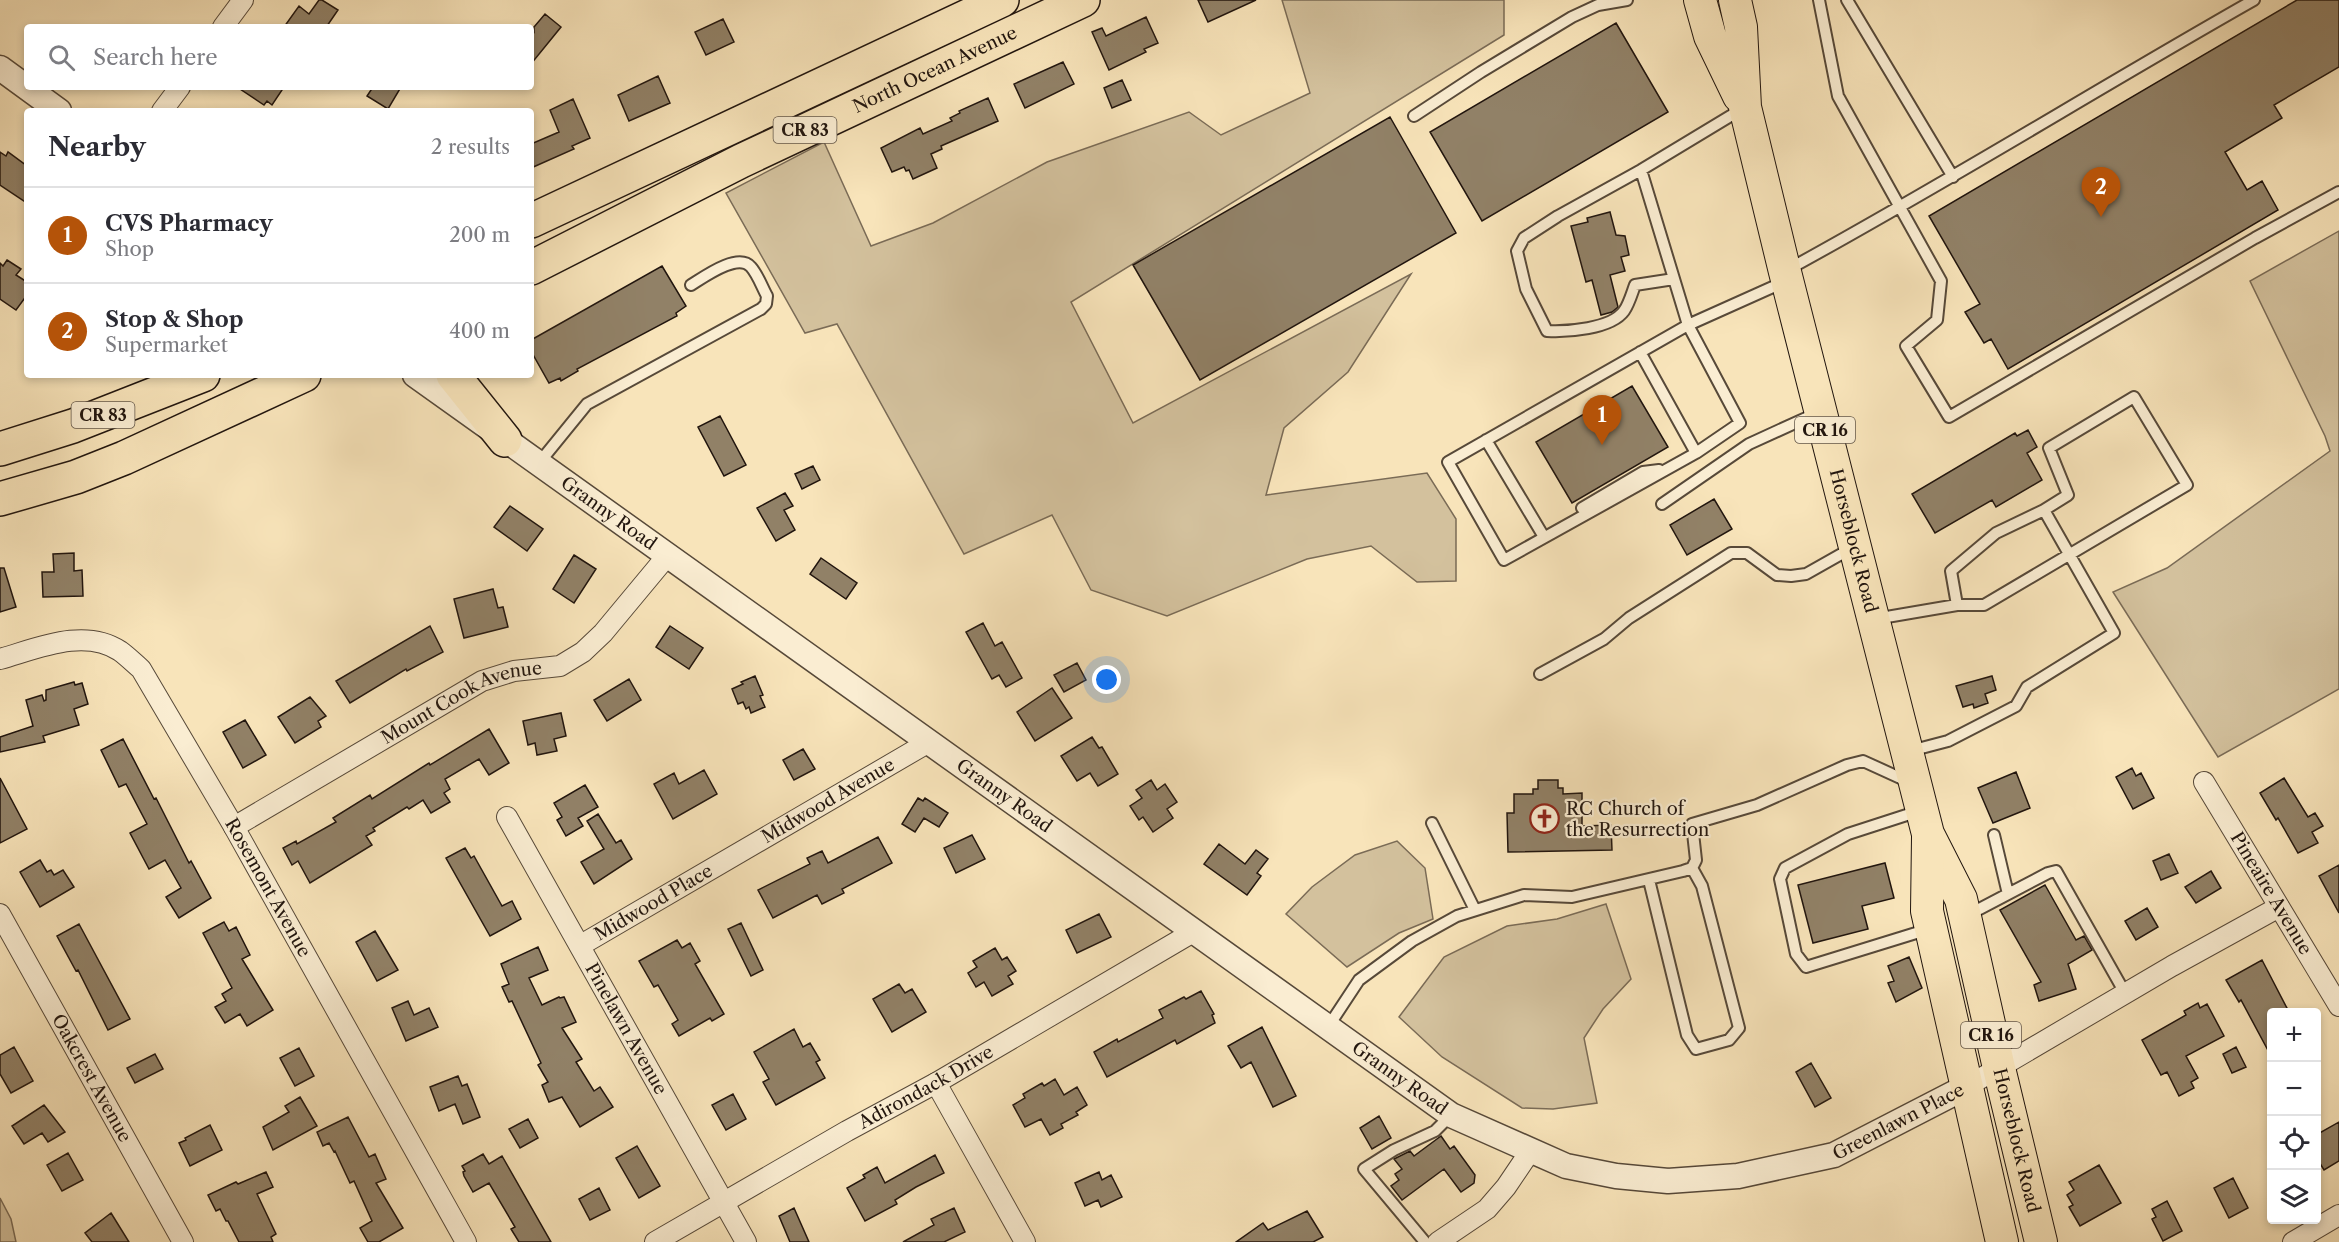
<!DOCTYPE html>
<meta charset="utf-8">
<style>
:root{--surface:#fff;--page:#f7f7f7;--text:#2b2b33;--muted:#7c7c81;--line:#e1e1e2;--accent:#b45309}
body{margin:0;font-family:"Libre Caslon Text",serif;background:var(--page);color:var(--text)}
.controls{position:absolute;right:18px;bottom:18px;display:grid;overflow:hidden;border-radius:6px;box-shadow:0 3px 9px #0003}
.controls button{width:54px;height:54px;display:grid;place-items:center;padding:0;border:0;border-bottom:2px solid var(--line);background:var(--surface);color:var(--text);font:30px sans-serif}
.you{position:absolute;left:1107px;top:680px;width:21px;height:21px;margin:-15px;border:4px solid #fff;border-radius:50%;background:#1a73e8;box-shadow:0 0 0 9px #1a73e833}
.badge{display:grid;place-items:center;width:39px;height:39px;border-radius:50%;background:var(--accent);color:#fff;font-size:20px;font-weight:700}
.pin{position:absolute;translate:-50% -50px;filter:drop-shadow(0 2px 3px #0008)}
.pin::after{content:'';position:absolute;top:32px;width:21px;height:18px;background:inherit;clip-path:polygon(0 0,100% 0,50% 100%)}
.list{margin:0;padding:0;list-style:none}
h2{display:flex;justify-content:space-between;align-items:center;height:78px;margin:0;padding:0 24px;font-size:26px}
h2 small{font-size:20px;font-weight:400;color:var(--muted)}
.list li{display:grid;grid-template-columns:39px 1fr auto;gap:18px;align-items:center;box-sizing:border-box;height:96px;padding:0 24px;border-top:2px solid var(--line)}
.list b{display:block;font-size:22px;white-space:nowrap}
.list p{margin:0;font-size:20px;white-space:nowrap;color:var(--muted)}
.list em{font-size:20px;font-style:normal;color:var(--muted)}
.icon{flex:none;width:33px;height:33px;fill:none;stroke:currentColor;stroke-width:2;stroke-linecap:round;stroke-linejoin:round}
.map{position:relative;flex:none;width:2339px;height:1242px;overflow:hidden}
.search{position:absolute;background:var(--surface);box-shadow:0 3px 9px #0003;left:24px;top:24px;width:510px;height:66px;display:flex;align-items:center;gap:15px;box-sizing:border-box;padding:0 21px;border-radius:6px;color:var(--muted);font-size:22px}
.panel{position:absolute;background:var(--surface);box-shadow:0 3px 9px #0003;left:24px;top:108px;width:510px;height:270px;border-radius:6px}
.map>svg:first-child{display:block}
.green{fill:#d3c19d;stroke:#7a6b56;stroke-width:1.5}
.building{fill:#918167;stroke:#21150e;stroke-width:1.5}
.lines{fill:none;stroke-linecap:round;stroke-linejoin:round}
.service-casing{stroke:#574939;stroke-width:14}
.minor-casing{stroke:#574939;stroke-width:22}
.tertiary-casing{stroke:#574939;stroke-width:27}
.primary-casing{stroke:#21150e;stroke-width:34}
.trunk-casing{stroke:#21150e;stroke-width:36}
.service{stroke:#faedd2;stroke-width:10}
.minor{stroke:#faedd2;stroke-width:20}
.tertiary{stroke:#faedd2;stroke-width:24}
.primary{stroke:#f8e4ba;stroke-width:32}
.trunk{stroke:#f8e4ba;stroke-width:33}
.labels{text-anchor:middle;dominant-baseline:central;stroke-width:4.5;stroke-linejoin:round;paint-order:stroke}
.shield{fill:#faedd2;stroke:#625649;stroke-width:1.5}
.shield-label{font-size:16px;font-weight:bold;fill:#21150e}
.street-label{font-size:18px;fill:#21150e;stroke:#faedd2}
.poi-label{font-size:18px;fill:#21150e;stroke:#faedd2;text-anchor:start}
</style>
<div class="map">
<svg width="2339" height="1242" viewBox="0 0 2339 1242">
<rect width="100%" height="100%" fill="#f8e4ba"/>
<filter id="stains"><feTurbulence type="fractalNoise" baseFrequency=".00333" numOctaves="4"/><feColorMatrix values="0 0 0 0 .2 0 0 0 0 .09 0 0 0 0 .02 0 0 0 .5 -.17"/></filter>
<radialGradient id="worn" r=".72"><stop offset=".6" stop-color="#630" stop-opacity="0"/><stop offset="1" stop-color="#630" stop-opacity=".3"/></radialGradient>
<!-- green -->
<path class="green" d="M1282 0H1504V35L1071 302 1133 423 1411 274 1348 372 1284 428 1266 495 1427 473 1456 519V581L1417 582 1371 546 1307 559 1167 616 1091 590 1052 515 964 554 837 324 805 333 726 193 824 142 871 246 933 223 1047 162 1189 112 1221 135 1310 93Z
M2339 231V689L2218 757 2113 592 2167 568 2330 451 2325 436 2250 281Z
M1397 841 1425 868 1433 919 1399 933 1347 967 1286 914 1312 887 1355 855Z
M1606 904 1631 979 1603 1009 1584 1038 1597 1103 1553 1109 1522 1108 1442 1057 1399 1017 1444 957 1507 926 1557 919Z
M0 1198 11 1219 16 1242H0Z"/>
<!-- building -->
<path class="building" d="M319 0H322L338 10 327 26 328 27H284L299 6 309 14Z
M1198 0H1256L1208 22Z
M2297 0H2339V67L2274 105 2282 118 2225 152 2247 190 2262 181 2278 210 2008 369 1991 339 1984 343 1965 312 1980 304 1929 216Z
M545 14 561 27 531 64V29L534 32V27Z
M1146 17 1158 43 1144 49 1146 52 1109 70 1092 32 1102 28 1106 36Z
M723 19 734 42 706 55 695 32Z
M1616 23 1668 112 1482 221 1430 132Z
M1063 62 1074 84 1025 108 1014 84Z
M658 76 670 103 629 121 618 95Z
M1122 80 1131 100 1112 108 1104 88Z
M237 87H284L272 105 267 101 264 105Z
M373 87H401L388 109 367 96Z
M988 98 998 121 941 146 942 149 931 154 937 168 913 179 909 170 906 171 904 167 892 172 881 148 920 128 923 134 952 121 950 118 960 113 959 111Z
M573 99 590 138 572 146 574 149 531 168V144L559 132 550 110Z
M1390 117 1456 233 1200 380 1133 265Z
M0 152 6 156 8 152 27 166V203L0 185Z
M1610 212 1616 235 1625 236 1629 255 1621 257 1625 271 1610 275 1618 307 1612 312 1601 315 1592 280 1586 282 1571 226 1588 222 1587 218Z
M7 260 21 269 16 275 27 282V295L16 310 0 299V263L3 266Z
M662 266 686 306 676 313 677 316 577 369 578 371 561 381 560 378 549 383 531 351V340Z
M1632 386 1668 447 1572 503 1536 442Z
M720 416 746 465 724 476 698 427Z
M2028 430 2037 447 2027 453 2042 480 1996 507 1992 500 1935 533 1912 494 2015 433 2017 436Z
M813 466 820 480 802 489 795 474Z
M785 493 793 506 784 510 795 530 776 541 757 508Z
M1714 499 1732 529 1687 555 1670 525Z
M510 506 543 529 527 551 494 527Z
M74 553V571L82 570 83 596 43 597 42 572H54L53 554Z
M574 555 596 569 574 603 553 589Z
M821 558 857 583 846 599 810 574Z
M0 568H4L16 607 0 612Z
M493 589 498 608 503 607 508 627 464 638 454 599Z
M983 623 995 646 1002 642 1022 678 1006 687 999 675 992 679 966 632Z
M430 626 443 652 407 671 406 669 350 703 336 681Z
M670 626 703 648 689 669 656 647Z
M1077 663 1086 680 1064 692 1054 675Z
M755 676 763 695 760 696 765 707 751 713 749 707 746 709 743 702 738 704 732 689 743 684 741 682Z
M1992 676 1996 690 1985 694 1988 703 1974 708 1973 704 1963 707 1956 686Z
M629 679 641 700 607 721 594 700Z
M74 682 75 685 82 683 88 704 74 709 79 725 43 736 45 742 0 752V737L33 726 26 700 42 695 44 701 46 700V690Z
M1052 688 1072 718 1035 741 1017 712Z
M310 697 326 716 318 721 321 727 295 743 278 717Z
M561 713 566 736 554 739 557 751 537 755 535 743 528 745 523 721Z
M245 720 266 755 243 768 223 732Z
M489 729 509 763 489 775 479 759 445 779 450 789 444 793 450 802 431 813 423 800 409 809 407 807 373 828 375 831 366 836 372 845 310 883 298 861 292 865 283 848 296 841 297 844 336 822 333 818 370 795 372 799 429 763 430 765Z
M1092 737 1099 748 1102 747 1118 774 1098 786 1090 773 1077 781 1061 756Z
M123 739 154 799 156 798 189 863 191 861 211 898 179 918 166 897 181 888 165 860 149 869 130 833 147 824 126 784 119 787 101 750Z
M803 749 815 769 794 780 783 760Z
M2132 768 2136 776 2141 773 2154 798 2133 809 2116 777Z
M704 770 717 794 673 819 654 784 674 773 679 784Z
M2016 772 2030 808 1993 823 1978 788Z
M0 778 27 829 0 843Z
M2284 778 2308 817 2315 813 2323 826 2312 832 2318 843 2298 853 2278 818 2276 820 2260 793Z
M1151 780 1157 790 1165 784 1177 802 1167 809 1173 818 1153 832 1143 817 1139 820 1130 806 1142 798 1136 790Z
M1538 780H1558V788H1563V794L1582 793V826L1611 825 1612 850 1508 852 1507 813H1514V794H1533V789H1538Z
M585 785 598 807 578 818 583 826 566 836 557 820 562 817 554 803Z
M918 798 923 801 925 798 948 813 939 827 924 818 915 832 902 824Z
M598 814 616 843 621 840 632 859 594 884 581 862 604 849 587 821Z
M972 835 985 859 956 873 944 848Z
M878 837 892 863 842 889 844 893 822 904 817 895 773 918 758 890 810 864 807 858 822 851 828 863Z
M1219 844 1245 864 1256 850 1268 859 1257 873 1261 876 1247 895 1204 864Z
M465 848 471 858 474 856 502 906 512 901 521 919 490 936 446 858Z
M2169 854 2178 873 2161 880 2153 861Z
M40 860 47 872 51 870 54 875 63 870 74 887 40 907 20 872Z
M1885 863 1894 898 1862 906 1868 929 1813 943 1798 885Z
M2339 865V913L2319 876Z
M2211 871 2221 888 2196 903 2185 887Z
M2045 885 2076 940 2084 936 2092 950 2068 964 2076 989 2039 1001 2034 985 2041 982 2000 910Z
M2147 908 2158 927 2136 940 2125 921Z
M1099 914 1111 937 1077 953 1066 930Z
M224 922 229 931 236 927 250 955 242 959 273 1010 247 1026 240 1014 225 1023 215 1007 226 1001 222 994 232 988 203 933Z
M741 923 763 970 751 976 728 929Z
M79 924 130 1019 108 1030 78 970 76 971 57 936Z
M375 931 398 970 377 981 356 942Z
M677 940 682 948 690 943 700 961 695 964 724 1014 712 1021 710 1018 679 1036 672 1024 678 1020 658 985 654 987 639 961Z
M538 947 548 970 529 978 542 1005 559 997 560 998 564 997 576 1022 562 1028 582 1059 576 1062 594 1091 600 1087 613 1107 580 1127 562 1097 549 1102 542 1085 548 1082 538 1065 541 1063 512 1001 509 1002 502 987 509 984 501 964Z
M995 948 1002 960 1007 957 1016 971 1008 976 1013 984 992 996 984 982 976 987 968 973 977 967 973 961Z
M1909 957 1922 988 1896 1002 1888 983 1894 981 1888 966Z
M2262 960 2289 1012H2271V1056L2241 1000 2239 1002 2226 980Z
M899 984 905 993 912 989 926 1012 892 1032 873 999Z
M1201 991 1214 1014 1212 1015 1215 1023 1177 1044 1175 1040 1107 1077 1094 1052 1117 1039 1118 1042 1163 1018 1159 1010 1184 997 1186 999Z
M408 1001 414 1015 429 1008 438 1027 406 1041 392 1008Z
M2198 1003 2200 1008 2207 1004 2224 1036 2186 1056 2198 1078 2191 1082 2194 1088 2179 1096 2167 1072 2161 1075 2142 1040 2186 1015 2184 1011Z
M1262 1027 1296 1096 1273 1107 1251 1062 1241 1068 1228 1046Z
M794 1029 803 1047 810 1043 820 1060 816 1062 825 1078 776 1105 763 1082 769 1079 754 1052Z
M14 1047 33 1081 11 1093 0 1074V1055Z
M2236 1047 2246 1067 2232 1073 2223 1054Z
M299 1048 314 1076 295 1086 280 1058Z
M155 1054 163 1069 135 1083 127 1068Z
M1811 1063 1831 1098 1815 1107 1796 1072Z
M458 1076 462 1086 467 1084 480 1117 463 1124 455 1104 439 1111 430 1087Z
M1055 1079 1064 1095 1077 1087 1087 1105 1076 1112 1078 1115 1061 1124 1063 1128 1050 1135 1041 1119 1025 1127 1013 1105 1025 1098 1023 1094 1042 1083 1044 1086Z
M733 1094 746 1119 726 1130 712 1105Z
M300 1097 317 1126 273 1150 263 1127 289 1112 285 1106Z
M44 1105 65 1132 48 1142 42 1133 24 1144 12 1126Z
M1379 1116 1391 1138 1372 1149 1360 1128Z
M348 1117 369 1157 375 1154 386 1179 376 1183 403 1228 379 1242H368L360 1228 372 1221 354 1181 350 1183 335 1151 334 1152 329 1143 323 1146 317 1132Z
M528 1119 538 1138 520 1148 509 1129Z
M2339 1122V1161L2324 1170 2316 1157V1135Z
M210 1125 222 1150 190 1166 179 1143 186 1140 185 1138Z
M1441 1136 1450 1149 1454 1146 1475 1175 1474 1183 1461 1192 1444 1169 1402 1200 1391 1186 1399 1180 1395 1174 1402 1169 1394 1159 1410 1151 1414 1156Z
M637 1146 660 1186 639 1198 616 1158Z
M68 1153 83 1180 62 1191 47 1165Z
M483 1154 489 1164 502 1156 551 1242H519L511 1229 515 1227 489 1183 473 1192 464 1176 463 1172 465 1171 462 1166Z
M935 1155 944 1173 916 1187 895 1200 897 1204 865 1221 847 1188 865 1178 863 1175 877 1167 885 1183Z
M2099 1165 2121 1203 2080 1226 2069 1207 2073 1205 2067 1195 2074 1190 2069 1182Z
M266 1172 273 1187 257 1194 276 1234 271 1237 273 1242H239L228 1221H226L220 1209 216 1211 208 1195 236 1182 238 1184Z
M1099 1172 1102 1180 1111 1175 1122 1197 1101 1207 1098 1200 1085 1206 1075 1183Z
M2233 1178 2248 1208 2229 1218 2214 1188Z
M599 1188 610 1210 590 1220 579 1199Z
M2167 1201 2182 1231 2163 1241 2152 1219 2156 1217 2152 1209Z
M794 1208 809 1242H790L779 1216Z
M954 1208 965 1232 944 1242H903L934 1225 931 1219Z
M1307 1211 1323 1237 1313 1242H1236L1263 1223 1268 1230Z
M111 1213 129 1242H92L85 1233Z"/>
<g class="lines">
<defs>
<path id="service" d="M1819 0 1838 96 1941 281 1937 320 1906 346 1949 417 2255 238 2339 192
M1847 0 1953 177
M1414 116 1481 72 1572 17 1598 5 1627 0
M1641 170 1688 325 1740 423 1696 453 1504 560 1448 462 1688 325 1784 282
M1787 270C1945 184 2097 89 2254 0
M1674 279 1635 285C1632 293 1629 304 1624 311 1611 329 1567 332 1547 331L1526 289 1517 251 1524 238 1558 216 1641 170 1742 109
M1640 352 1696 453
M1486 440 1544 537
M539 463 587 404 761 309 766 304 767 296C762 287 758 275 751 267 738 252 704 277 691 285
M1662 504 1749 444 1817 413
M1582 508 1643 472 1659 470
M1957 605H1984L2187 485 2134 397 2049 448 2068 495 2044 510
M1875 619 1957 605 1951 571 1996 533 2044 510 2114 633 2027 687 2016 706 1948 741 1910 751
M1540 674 1604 639 1629 618 1731 553H1747L1777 575 1791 576 1806 574 1852 548
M1919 811 1848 834 1785 868 1780 879 1796 954 1806 967 1929 929
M1432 823 1475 910
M1994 835 2008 894 2048 873 2056 871 2125 993
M1649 880 1687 1035 1696 1049 1729 1040 1739 1028 1702 886 1692 868
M1968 915 2008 894
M1328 1027 1359 980 1412 941 1457 916 1524 895 1572 897 1683 871 1692 868 1696 860 1692 824 1757 805 1847 765 1863 761 1909 782
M1425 1242 1364 1169 1394 1150 1435 1131 1451 1115"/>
<g id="minor">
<path d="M223 27 243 0"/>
<path d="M162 111 180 87"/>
<path id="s1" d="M0 659C36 649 84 627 120 651 127 656 134 663 141 669L234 827 466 1242"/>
<path id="s2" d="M2204 782 2339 1006"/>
<path id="s3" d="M507 817 746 1242"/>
<path id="s4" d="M234 827 482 681 514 671 560 666 583 652 603 633 667 556"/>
<path id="s5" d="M0 914 183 1242"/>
<path id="s6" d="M581 945 929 742"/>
<path d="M936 1083 1025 1242"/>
<path d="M1966 1087 2172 966 2279 907"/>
<path id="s7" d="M655 1242 847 1131 936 1083 1195 931"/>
<path d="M1438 1242 1487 1209 1506 1187 1531 1150"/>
<path d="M2293 1242 2339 1215"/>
</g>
<g id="tertiary">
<path d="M0 68 59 111"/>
<path id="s8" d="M415 375 1451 1115 1566 1166 1616 1176 1668 1181 1738 1176 1834 1155 1966 1087"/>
</g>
<g id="primary">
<path d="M1700 0 1710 36 1739 96"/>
<path id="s9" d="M1735 0 1741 27 1745 107 1785 272 1928 834 1961 899 1999 1068 2041 1242"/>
<path d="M1928 837 1927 911 2002 1242"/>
</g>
<g id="trunk">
<path d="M531 221 1002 0"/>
<path id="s10" d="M531 268 741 161 1083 0"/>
<path d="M453 375 505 440"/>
<path d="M0 449 73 426 203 375"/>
<path d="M0 499 76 477 124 458 304 375"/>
</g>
</defs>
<!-- service casing -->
<use href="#service" class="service-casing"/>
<!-- minor casing -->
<use href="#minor" class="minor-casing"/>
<!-- tertiary casing -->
<use href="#tertiary" class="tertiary-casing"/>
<!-- primary casing -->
<use href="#primary" class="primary-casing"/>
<!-- trunk casing -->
<use href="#trunk" class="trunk-casing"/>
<!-- service -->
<use href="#service" class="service"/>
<!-- minor -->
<use href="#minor" class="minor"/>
<!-- tertiary -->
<use href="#tertiary" class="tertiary"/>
<!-- primary -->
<use href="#primary" class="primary"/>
<!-- trunk -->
<use href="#trunk" class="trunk"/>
</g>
<!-- icons -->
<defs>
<symbol id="church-ring" viewBox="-11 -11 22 22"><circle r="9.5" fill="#faedd2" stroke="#8f2418" stroke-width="1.5"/><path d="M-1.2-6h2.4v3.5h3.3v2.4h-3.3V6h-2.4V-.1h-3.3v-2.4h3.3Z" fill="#8f2418"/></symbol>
</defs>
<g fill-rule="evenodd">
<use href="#church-ring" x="1528" y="802" width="33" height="33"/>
</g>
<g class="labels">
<!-- shield labels -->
<g class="shield">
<rect x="773.5" y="117" width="63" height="26" rx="4.5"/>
<rect x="71.5" y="402" width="63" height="26" rx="4.5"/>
<rect x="1795" y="417" width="60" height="26" rx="4.5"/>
<rect x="1961" y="1022" width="60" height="26" rx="4.5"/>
</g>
<g class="shield-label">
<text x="805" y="130">CR 83</text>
<text x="103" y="415">CR 83</text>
<text x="1825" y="430">CR 16</text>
<text x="1991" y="1035">CR 16</text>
</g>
<!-- street labels -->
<g class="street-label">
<text stroke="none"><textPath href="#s10" startOffset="450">North Ocean Avenue</textPath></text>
<text stroke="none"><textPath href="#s8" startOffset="238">Granny Road</textPath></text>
<text stroke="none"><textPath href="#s9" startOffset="555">Horseblock Road</textPath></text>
<text stroke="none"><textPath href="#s4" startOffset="261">Mount Cook Avenue</textPath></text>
<text stroke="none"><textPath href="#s8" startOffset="724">Granny Road</textPath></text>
<text stroke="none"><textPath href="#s6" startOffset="286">Midwood Avenue</textPath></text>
<text stroke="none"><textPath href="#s1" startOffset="405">Rosemont Avenue</textPath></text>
<text stroke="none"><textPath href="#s2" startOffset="130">Pineaire Avenue</textPath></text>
<text stroke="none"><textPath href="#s6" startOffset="84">Midwood Place</textPath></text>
<text stroke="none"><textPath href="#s3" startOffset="243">Pinelawn Avenue</textPath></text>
<text stroke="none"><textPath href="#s5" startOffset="188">Oakcrest Avenue</textPath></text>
<text stroke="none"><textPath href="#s8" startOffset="1210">Granny Road</textPath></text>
<text stroke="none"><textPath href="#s7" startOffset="312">Adirondack Drive</textPath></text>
<text stroke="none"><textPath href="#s8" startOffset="1743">Greenlawn Place</textPath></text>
<text stroke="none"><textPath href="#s9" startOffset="1178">Horseblock Road</textPath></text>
</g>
<!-- poi labels -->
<g class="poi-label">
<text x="1566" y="809">RC Church of<tspan x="1566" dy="21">the Resurrection</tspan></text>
</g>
</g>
<rect width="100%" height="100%" filter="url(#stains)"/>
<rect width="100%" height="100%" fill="url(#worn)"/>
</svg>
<div class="controls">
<button>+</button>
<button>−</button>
<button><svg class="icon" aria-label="locate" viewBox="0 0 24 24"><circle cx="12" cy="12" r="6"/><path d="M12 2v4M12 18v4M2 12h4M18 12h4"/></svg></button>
<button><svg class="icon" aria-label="layers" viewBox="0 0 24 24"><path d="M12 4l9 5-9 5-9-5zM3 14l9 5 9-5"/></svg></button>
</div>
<div class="you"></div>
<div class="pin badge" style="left:1602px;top:445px">1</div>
<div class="pin badge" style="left:2101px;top:217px">2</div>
<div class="search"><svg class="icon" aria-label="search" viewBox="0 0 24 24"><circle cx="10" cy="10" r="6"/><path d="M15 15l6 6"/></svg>Search here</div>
<section class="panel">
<h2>Nearby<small>2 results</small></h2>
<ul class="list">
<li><span class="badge">1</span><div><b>CVS Pharmacy</b><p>Shop</p></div><em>200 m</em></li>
<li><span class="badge">2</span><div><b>Stop &amp; Shop</b><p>Supermarket</p></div><em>400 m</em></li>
</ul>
</section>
</div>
